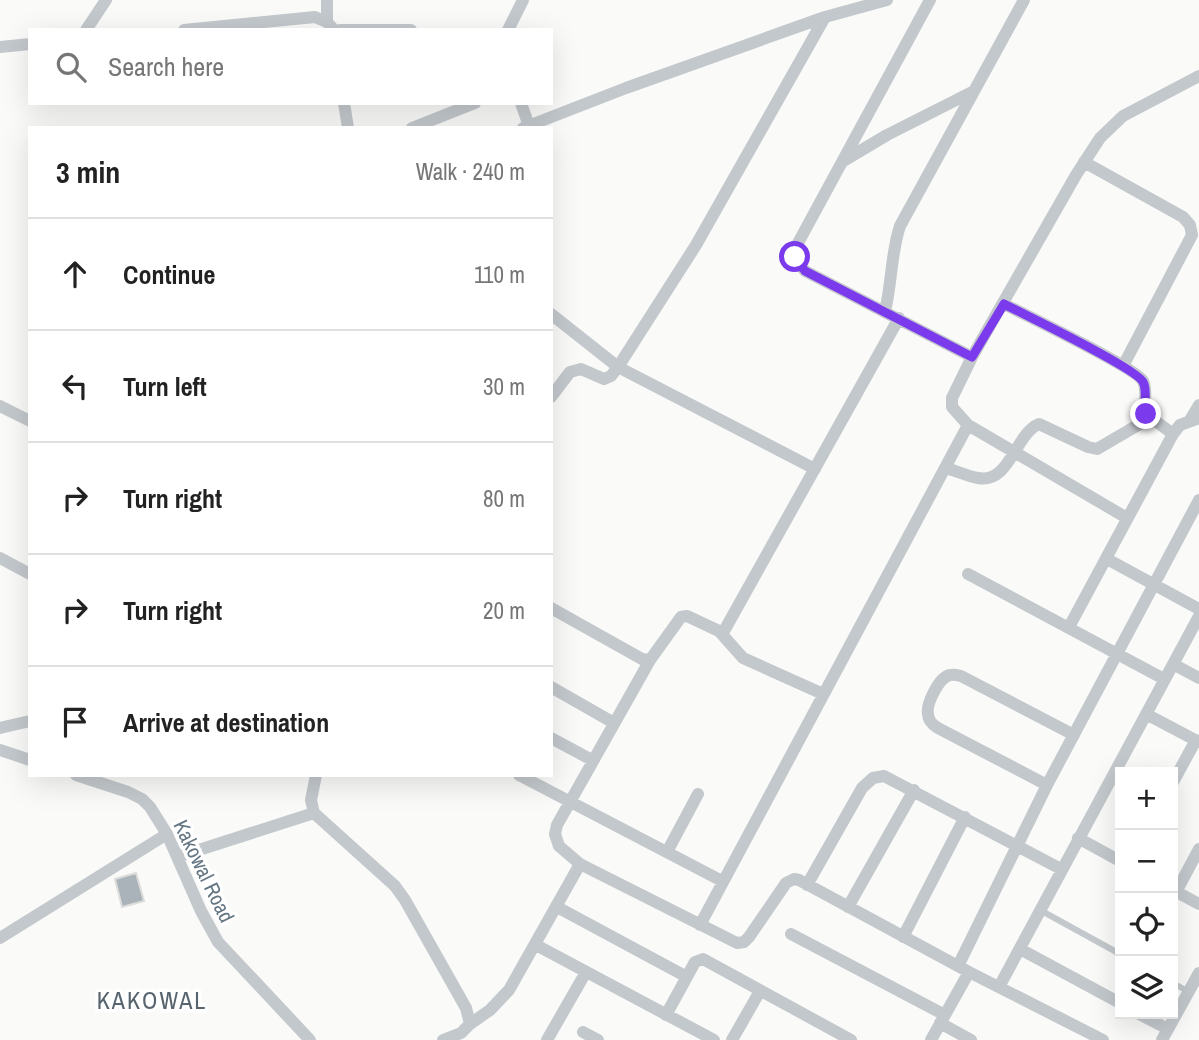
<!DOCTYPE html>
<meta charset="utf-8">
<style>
:root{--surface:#fff;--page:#f2f2f2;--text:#222;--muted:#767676;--line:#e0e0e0}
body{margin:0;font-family:"Archivo Narrow",sans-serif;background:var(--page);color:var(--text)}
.controls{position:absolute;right:21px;bottom:21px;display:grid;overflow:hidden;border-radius:0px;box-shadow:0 7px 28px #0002}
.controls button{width:63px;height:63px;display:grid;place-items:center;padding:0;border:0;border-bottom:2px solid var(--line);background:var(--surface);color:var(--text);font:35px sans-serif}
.stop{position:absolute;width:21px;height:21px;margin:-16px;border:5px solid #7c3aed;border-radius:50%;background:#fff}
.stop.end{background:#7c3aed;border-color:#fff;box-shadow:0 2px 7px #0008}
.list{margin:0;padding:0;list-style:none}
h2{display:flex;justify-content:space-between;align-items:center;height:91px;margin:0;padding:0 28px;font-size:30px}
h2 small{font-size:23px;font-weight:400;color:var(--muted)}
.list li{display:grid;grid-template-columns:46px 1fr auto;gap:21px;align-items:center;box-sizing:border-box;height:112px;padding:0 28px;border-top:2px solid var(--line)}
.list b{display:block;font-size:26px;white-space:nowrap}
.list em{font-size:23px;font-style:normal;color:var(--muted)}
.icon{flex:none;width:38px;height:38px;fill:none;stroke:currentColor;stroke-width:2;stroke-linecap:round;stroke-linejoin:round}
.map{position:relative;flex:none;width:1199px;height:1040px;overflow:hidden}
.search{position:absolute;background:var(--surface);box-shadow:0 7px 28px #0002;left:28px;top:28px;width:525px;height:77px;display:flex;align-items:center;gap:18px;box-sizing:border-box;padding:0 24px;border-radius:0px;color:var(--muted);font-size:26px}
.panel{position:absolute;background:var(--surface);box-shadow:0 7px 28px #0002;left:28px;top:126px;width:525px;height:651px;border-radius:0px}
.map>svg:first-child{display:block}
.building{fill:#aab3b9;stroke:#dcdcda;stroke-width:2}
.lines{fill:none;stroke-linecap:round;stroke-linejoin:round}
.lane{stroke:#c3c8cc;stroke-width:6}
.street{stroke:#c3c8cc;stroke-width:12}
.route{stroke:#7c3aed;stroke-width:9}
.labels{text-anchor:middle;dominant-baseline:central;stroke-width:7;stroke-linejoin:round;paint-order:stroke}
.street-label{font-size:21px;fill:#657683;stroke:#fff}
.quarter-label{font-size:24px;letter-spacing:2px;fill:#57646e;stroke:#fff}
</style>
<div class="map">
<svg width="1199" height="1040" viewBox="0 0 1199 1040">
<rect width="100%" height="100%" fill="#fafaf8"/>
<!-- building -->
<path class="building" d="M136 873 144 901 122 907 115 879Z"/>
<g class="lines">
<!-- lane -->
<path class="lane" d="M1040 910 1120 954
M1173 983 1189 992"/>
<!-- street -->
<path class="street" d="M930 0 798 243 795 257 805 271 972 357
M327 22V0
M86 30 106 0
M184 30 315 17 327 22 334 30
M340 30H411
M508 30 523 0
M0 47 30 44
M344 103 348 128
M521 103 529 126
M412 128 475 103
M523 128 626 88 825 17 887 0
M845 160 887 135 974 91
M1084 162 1183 217 1190 225 1192 235 1123 366
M1004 304C1025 315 1136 368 1143 381 1148 391 1143 403 1146 414L1173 434
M885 311C892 283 891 252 900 226L1024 0
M551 314 618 367 815 469
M551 397 570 372 581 369 604 379 611 376 618 367 696 245 825 17
M0 406 30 421
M1190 420 1199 405
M946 468C956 471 968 476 978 478 1010 484 1015 434 1039 424L1088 447 1097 449 1150 418
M1127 518 968 425 952 407V398L972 357 1076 175 1100 138 1123 116 1199 76
M0 558 30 574
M1107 559 1199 609
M968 574 1164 679
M551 608 642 659 650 660 681 617 687 616 719 631H724L899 318
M1069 627 1173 434 1180 425 1199 418
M719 631 743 658 823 694
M650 660 557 825 555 834 559 846 580 864 737 943 744 942 749 937 786 883 794 879 799 880 969 972 1103 1040
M1173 664 1199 678
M551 687 614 723
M1146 714 1199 742
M0 728 30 721
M551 738 592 760
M0 750 30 760
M76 775 128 792 142 799 150 807 167 834 201 911 218 942 310 1040
M316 775 311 800 314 813 395 886 405 900 466 1008 470 1024 461 1033 443 1040
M519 775 722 881
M1173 782 1196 740
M1047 785 938 728C933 725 928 721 928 714 926 704 939 677 950 675 954 674 957 675 961 676L1074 735
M1078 838 1120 861
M667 852 698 794
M177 857 314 813
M807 885 862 788 873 778 884 776 1061 869
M1173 890 1199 904
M1176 892 1199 849
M557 907 687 977
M848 907 914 790
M700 925 968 425
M791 934 945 1015
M903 937 965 817
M0 938 167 834
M536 945 714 1040
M1020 949 1120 1003
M958 966 1047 785 1199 500
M999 987 1199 616
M1139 1014 1168 1029
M666 1015 695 962 703 959 851 1040
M940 1023 971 1040
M470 1024 490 1010 509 990 580 864
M583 1032 598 1040
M547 1040 586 972
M732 1040 760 991
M931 1040 969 972
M1162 1040 1199 973"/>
</g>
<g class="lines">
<!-- route -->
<path class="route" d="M795 257 805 271 972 357 1004 304C1025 315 1136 368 1143 382 1148 391 1143 403 1146 414"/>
</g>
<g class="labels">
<!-- street labels -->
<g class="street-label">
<text transform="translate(204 871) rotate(64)">Kakowal Road</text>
</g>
<!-- quarter labels -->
<g class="quarter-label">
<text x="152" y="1000">KAKOWAL</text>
</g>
</g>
</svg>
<div class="controls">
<button>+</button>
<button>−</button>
<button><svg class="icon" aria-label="locate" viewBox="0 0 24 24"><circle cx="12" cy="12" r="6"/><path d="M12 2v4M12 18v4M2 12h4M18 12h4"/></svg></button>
<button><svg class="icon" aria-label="layers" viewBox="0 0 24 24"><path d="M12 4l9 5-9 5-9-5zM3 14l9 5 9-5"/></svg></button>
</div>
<div class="stop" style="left:795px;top:257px"></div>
<div class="stop end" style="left:1146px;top:414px"></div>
<div class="search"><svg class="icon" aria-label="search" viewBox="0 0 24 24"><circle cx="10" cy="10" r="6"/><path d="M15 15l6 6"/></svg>Search here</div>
<section class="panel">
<h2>3 min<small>Walk · 240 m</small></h2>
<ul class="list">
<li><svg class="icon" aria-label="ahead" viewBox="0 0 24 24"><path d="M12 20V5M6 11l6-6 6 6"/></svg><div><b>Continue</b></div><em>110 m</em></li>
<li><svg class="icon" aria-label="left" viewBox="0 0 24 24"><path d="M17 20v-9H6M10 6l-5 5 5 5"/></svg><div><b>Turn left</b></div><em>30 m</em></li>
<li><svg class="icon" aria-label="right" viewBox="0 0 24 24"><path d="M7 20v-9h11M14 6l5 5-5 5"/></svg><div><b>Turn right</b></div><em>80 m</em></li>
<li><svg class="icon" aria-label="right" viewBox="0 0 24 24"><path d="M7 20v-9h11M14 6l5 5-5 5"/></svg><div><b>Turn right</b></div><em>20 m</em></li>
<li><svg class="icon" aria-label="arrive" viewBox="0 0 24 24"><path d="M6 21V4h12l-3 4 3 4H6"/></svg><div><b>Arrive at destination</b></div></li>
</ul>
</section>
</div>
